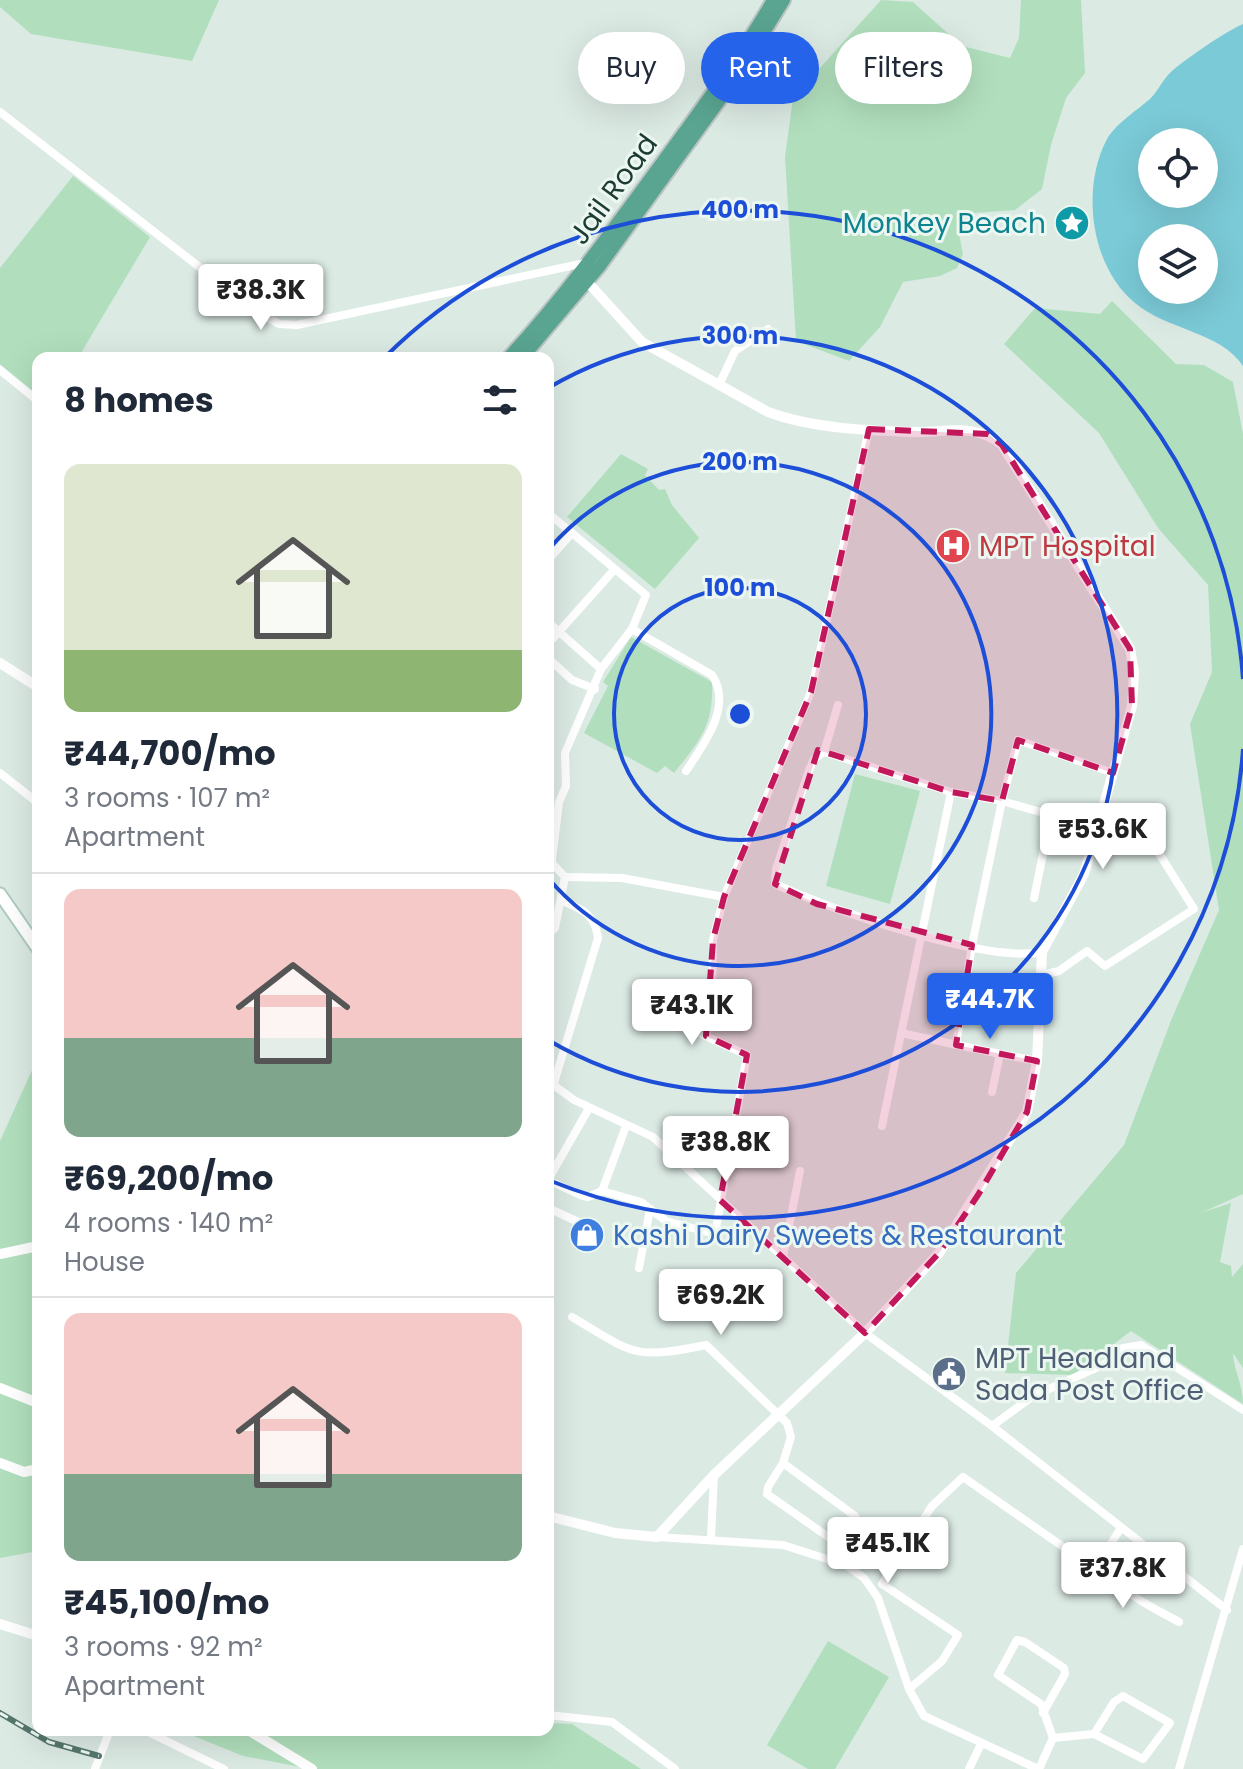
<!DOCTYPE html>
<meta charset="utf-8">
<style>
body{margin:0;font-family:Poppins,sans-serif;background:#f6f6f7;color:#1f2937;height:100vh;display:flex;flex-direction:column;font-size:30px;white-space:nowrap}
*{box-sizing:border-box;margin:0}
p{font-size:26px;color:#747a83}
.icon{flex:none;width:44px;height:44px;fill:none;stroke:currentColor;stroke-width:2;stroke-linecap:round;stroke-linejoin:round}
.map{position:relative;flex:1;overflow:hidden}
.drawer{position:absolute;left:32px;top:352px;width:522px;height:1384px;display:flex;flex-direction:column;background:#fff;border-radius:16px;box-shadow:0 8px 32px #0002}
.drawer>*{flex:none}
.top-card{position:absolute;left:578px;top:32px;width:544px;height:72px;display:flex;gap:16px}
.tools{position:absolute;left:1138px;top:128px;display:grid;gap:16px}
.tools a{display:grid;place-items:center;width:80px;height:80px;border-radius:50%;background:#fff;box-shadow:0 8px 32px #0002;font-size:40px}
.price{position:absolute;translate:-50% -68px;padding:0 18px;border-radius:8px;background:#fff;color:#222;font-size:26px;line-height:52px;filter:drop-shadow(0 2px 4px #0008)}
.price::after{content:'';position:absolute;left:50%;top:48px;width:24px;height:18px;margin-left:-12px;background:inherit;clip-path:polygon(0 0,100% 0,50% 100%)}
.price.on{background:#2563eb;color:#fff}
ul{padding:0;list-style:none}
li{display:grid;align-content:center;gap:16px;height:424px;padding:0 32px}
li+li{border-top:2px solid #e0e1e3}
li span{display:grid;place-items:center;height:248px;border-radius:16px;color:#555}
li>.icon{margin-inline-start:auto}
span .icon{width:144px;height:144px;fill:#fffc;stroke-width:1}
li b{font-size:34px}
h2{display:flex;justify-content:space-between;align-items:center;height:96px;padding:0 32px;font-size:34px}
.pill{padding:0 28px;border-radius:36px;background:#fff;box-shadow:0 8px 32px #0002;font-size:28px;line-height:72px}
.pill.on{background:#2563eb;color:#fff}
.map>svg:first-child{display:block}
.green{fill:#b1dfbd}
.water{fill:#7bcad7;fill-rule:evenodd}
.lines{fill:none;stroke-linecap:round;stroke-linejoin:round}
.secondary-casing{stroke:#aecbc0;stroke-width:15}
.primary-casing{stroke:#bbc4c2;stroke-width:16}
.minor{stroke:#fff;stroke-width:8}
.tertiary{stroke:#fff;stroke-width:10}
.secondary{stroke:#fff;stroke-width:11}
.primary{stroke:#5aa592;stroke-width:12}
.rail-casing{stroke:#56776e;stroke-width:6}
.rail{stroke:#ecf7f1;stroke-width:3;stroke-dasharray:9;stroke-linecap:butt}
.marked{fill:#c2185b;fill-opacity:0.2;stroke:#c2185b;stroke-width:6;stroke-dasharray:16 10;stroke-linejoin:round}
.ring{fill:none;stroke:#1d4ed8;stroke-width:4}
.labels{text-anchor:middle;stroke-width:6;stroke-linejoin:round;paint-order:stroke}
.street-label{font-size:28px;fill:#1c3b32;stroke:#ecf7f1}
.culture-label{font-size:28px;fill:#0d838f;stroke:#ecf7f1;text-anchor:end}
.health-label{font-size:28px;fill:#be3a42;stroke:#ecf7f1;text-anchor:start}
.shop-label{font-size:28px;fill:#366cbe;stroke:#ecf7f1;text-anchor:start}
.service-label{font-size:28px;fill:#4e5e75;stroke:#ecf7f1;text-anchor:start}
.centre{fill:#1d4ed8;stroke:#ecf7f1;stroke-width:4}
.ring-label{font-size:24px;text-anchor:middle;font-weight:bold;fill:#1d4ed8;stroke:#ecf7f1;stroke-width:6;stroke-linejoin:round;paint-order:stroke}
</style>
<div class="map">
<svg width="1243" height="1769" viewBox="0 0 1243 1769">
<rect width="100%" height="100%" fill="#dceae4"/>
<!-- green -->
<g class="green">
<path d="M 0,0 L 219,0 L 192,61 L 31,34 L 0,7 Z"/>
<path d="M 881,0 L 913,2 L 962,46 L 1010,58 L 1019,38 L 1021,0 L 1081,0 L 1085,73 L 1066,98 L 1051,145 L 1042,189 L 1015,210 L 974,213 L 959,234 L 963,254 L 957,268 L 940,276 L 903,282 L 880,327 L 849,361 L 796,341 L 785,157 L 793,98 Z"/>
<path d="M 73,176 L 150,237 L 78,358 L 38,358 L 38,395 L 0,364 L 0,268 Z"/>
<path d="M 1112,301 L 1176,364 L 1204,365 L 1233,382 L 1243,434 L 1243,1194 L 1203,1212 L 1231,1203 L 1220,1262 L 1231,1266 L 1232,1277 L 1243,1264 L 1243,1368 L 1233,1353 C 1234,1372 1243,1384 1243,1404 L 1131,1331 L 1073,1375 L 1005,1373 L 1016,1273 L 1124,1145 L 1172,1018 L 1219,910 L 1190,724 L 1212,672 L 1208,585 L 1158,528 L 1099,433 L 1004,344 L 1035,308 L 1100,314 Z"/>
<path d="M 621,454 L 648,469 L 645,475 L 659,490 L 665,489 L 672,505 L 699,538 L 655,589 L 567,517 Z"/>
<path d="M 631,637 L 712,682 C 714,725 700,741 674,773 L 665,766 L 657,773 L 584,733 L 608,686 L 603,682 Z"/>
<path d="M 855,774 L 920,791 L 890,904 L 826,886 Z"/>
<path d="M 38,1057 L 38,1551 L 0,1558 L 0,1141 Z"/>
<path d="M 828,1641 L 889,1677 L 835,1769 L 808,1769 L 767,1745 Z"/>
<path d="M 548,1723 L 572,1724 L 641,1769 L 311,1769 L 243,1756 L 179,1730 L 548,1730 Z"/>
</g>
<!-- water -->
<path class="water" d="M 1243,24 L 1243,366 C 1221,332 1167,330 1135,303 C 1091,267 1081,190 1106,141 C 1114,125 1136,111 1150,99 C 1157,92 1161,83 1168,75 C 1179,63 1228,30 1243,24 ZM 1152,142 L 1204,142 L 1204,194 L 1152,194 ZM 1152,238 L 1204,238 L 1204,290 L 1152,290 Z"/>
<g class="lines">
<!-- secondary casing -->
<g class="secondary-casing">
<path id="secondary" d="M 0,894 L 38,949"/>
</g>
<!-- primary casing -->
<g class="primary-casing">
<g id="primary">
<path d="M 508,358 C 565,296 613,229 663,161 C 701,109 740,57 773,0"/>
<path d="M 522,358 L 600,266 L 738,75 L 784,0"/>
</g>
</g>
<!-- minor -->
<g class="minor">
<path d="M 0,112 L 256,311 L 279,324 L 297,325 L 589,262"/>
<path d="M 0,370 L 38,401"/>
<path d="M 719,385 L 735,351 L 768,329"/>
<path d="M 548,513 L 646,595 L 632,629 L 712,675 C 733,706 704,744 686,771"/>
<path d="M 548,560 L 572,533"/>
<path d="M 548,622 L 601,669"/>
<path d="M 548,644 L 614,570"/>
<path d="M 548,658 L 572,680 L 595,689"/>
<path d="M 824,752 L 838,705"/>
<path d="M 0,773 L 38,803"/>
<path d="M 552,860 L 559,802 L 566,786 L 565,753 L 601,669 L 632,629"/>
<path d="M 565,877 L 622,878 L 724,897"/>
<path d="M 548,935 L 555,928 L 565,877 L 548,859"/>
<path d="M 1042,952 C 984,963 831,910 775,884 L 776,869 L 809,770 L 814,759 L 824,752 L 951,792 L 1002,801 L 1018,740 L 1113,773"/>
<path d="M 1041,975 L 1059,971 L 1087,951 L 1105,966 L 1194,909 L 1150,839"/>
<path d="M 901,1033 L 1000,1054"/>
<path d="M 706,1036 L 712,1014 L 713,940 L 724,897 L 811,692 L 869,429"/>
<path d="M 956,1045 L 972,945 L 1002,801 L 1051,815 L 1034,898"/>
<path d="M 548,1081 L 574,1100 L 653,1137 L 865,1333 L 992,1426 L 1227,1610"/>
<path d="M 553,1086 L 598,938 C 595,915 583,909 562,901"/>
<path d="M 992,1092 L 1000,1054 L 1037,1061"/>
<path d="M 882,1126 L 951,792"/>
<path d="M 548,1180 L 580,1195 L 588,1197 L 602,1191 L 641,1202 L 666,1221 L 715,1234 L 747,1055 L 651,1011"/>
<path d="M 548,1180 L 589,1108"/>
<path d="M 602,1191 L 626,1126"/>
<path d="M 548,1208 L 598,1231"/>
<path d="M 783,1257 L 800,1171"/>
<path d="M 639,1268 L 650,1209"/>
<path d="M 572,1317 C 634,1354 633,1360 706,1345 L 787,1423 L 791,1437 L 783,1463 L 855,1516 L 858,1523 L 845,1540 L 834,1541 L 767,1494 L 768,1487 L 783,1463"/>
<path d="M 992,1426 L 1033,1396 L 1105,1364 L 1123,1348 L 1141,1345 L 1243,1410"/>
<path d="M 657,1537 L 783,1545 L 846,1565 L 864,1578 L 878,1598 L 909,1689 L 924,1716 L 1038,1769"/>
<path d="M 711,1538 L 714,1475"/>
<path d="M 1101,1560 C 1122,1595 1145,1603 1179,1622"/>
<path d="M 1101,1560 L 1120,1529"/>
<path d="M 909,1689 L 942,1661 L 958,1635 L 882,1584 L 932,1506 L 963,1477 L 1072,1553 L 1101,1560"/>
<path d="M 548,1715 L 612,1722 L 675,1769"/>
<path d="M 144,1730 L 224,1769"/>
<path d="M 1053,1738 L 1094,1734 L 1143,1759 L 1170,1723 L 1123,1696 L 1114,1702 L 1094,1734"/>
<path d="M 95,1769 L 110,1730"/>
<path d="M 969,1769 L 981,1744"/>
<path d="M 1039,1769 L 1053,1738 L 1041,1704 L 998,1675 L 1017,1640 L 1025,1642 L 1064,1668 L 1065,1674 L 1043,1713"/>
<path d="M 1179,1769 L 1243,1549"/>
</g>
<!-- tertiary -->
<g class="tertiary">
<path d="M 0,663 L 38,687"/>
<path d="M 0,1254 L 38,1246"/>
<path d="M 0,1388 L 38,1403"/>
<path d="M 0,1463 L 24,1472 L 38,1469"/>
<path d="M 548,1516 L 615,1533 L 657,1537 L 714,1475 L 865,1333 L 939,1253 L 1027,1112 L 1037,1061 L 1042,952 L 1084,874 L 1132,706 L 1134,672 L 1130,649 L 1002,445 C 974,422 947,433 914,432 C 867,431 811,428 768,412 L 642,342 L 583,277"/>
<path d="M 0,1624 L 38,1636"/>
<path d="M 248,1730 L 312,1769"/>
</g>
<!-- secondary -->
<use href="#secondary" class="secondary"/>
<!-- primary -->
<use href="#primary" class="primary"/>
<!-- rail casing -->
<g class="rail-casing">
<path id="rail" d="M 0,1713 L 49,1742 L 99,1756"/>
</g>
<!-- rail -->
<use href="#rail" class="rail"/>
</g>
<!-- marked area -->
<path class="marked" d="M 869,429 L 988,434 L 1002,445 L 1130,649 L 1132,706 L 1113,773 L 1018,740 L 1002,801 L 951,792 L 818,750 L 775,884 L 817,904 L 972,945 L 956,1045 L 1037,1061 L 1027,1112 L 978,1195 L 939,1253 L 865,1333 L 720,1200 L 747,1055 L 706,1036 L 713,940 L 724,897 L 811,692 Z"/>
<!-- distance rings -->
<g class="ring">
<circle cx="740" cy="714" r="126"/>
<path d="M548 550A252 252 0 1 1 548 878"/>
<path d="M548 388A378 378 0 1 1 548 1040"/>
<path d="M1243 749A504 504 0 0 1 551 1181M384 358A504 504 0 0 1 1243 679"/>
</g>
<!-- icons -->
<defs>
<g id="sight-disc" transform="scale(1.8)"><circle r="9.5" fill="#0f9aa8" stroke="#ecf7f1"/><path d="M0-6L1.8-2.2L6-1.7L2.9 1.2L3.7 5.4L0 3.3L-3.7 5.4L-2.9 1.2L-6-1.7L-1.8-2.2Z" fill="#fff"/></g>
<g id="hospital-disc" transform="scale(1.8)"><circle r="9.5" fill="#e0444e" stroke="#ecf7f1"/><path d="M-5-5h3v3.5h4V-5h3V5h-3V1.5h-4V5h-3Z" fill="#fff"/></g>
<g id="shop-disc" transform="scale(1.8)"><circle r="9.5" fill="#3f7fe0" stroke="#ecf7f1"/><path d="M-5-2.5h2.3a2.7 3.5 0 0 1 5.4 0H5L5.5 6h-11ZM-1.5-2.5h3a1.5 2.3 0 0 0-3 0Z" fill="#fff"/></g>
<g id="civic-disc" transform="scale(1.8)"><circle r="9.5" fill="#5c6f8a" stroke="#ecf7f1"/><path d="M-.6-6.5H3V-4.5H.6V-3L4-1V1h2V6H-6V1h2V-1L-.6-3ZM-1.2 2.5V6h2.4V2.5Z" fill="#fff"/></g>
</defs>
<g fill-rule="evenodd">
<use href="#sight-disc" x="1072" y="223"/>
<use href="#hospital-disc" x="953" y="546"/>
<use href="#shop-disc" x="587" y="1235"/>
<use href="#civic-disc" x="949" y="1374"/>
</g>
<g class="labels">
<!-- street labels -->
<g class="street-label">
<text transform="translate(613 189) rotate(-54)" y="10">Jail Road</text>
</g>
<!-- culture labels -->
<g class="culture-label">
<text x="1046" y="233">Monkey Beach</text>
</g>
<!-- health labels -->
<g class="health-label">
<text x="979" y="556">MPT Hospital</text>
</g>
<!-- shop labels -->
<g class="shop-label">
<text x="613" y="1245">Kashi Dairy Sweets &amp; Restaurant</text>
</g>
<!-- service labels -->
<g class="service-label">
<text x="975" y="1368">MPT Headland<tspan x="975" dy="32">Sada Post Office</tspan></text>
</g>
</g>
<circle cx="740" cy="714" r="12" class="centre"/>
<g class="ring-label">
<text x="740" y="218">400 m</text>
<text x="740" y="344">300 m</text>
<text x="740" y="470">200 m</text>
<text x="740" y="596">100 m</text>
</g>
</svg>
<div class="tools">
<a><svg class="icon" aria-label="locate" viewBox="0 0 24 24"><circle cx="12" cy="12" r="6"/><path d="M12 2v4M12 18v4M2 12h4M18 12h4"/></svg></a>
<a><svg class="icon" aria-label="layers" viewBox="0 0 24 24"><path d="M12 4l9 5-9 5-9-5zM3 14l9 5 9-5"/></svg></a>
</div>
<b class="price" style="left:261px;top:332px">₹38.3K</b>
<b class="price" style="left:1103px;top:871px">₹53.6K</b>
<b class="price on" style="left:990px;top:1041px">₹44.7K</b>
<b class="price" style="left:692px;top:1047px">₹43.1K</b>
<b class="price" style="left:726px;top:1184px">₹38.8K</b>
<b class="price" style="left:721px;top:1337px">₹69.2K</b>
<b class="price" style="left:888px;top:1585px">₹45.1K</b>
<b class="price" style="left:1123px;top:1610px">₹37.8K</b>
<div class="top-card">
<a class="pill">Buy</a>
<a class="pill on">Rent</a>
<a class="pill">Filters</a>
</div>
<section class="drawer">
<h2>8 homes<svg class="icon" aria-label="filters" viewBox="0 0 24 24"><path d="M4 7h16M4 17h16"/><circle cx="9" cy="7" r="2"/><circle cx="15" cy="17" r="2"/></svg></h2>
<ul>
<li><span style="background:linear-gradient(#dfe7d0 75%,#8fb573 0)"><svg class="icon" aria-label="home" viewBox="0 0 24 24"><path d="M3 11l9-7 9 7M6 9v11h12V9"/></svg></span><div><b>₹44,700/mo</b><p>3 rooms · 107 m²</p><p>Apartment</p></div></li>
<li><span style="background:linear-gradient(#f6c9c9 60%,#7fa58c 0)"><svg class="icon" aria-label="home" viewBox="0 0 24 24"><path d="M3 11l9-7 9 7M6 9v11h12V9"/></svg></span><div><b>₹69,200/mo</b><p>4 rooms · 140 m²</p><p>House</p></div></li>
<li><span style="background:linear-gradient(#f6c9c9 65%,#7fa58c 0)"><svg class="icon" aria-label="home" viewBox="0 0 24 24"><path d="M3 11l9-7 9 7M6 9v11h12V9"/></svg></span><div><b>₹45,100/mo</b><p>3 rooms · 92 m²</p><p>Apartment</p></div></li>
</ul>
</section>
</div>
